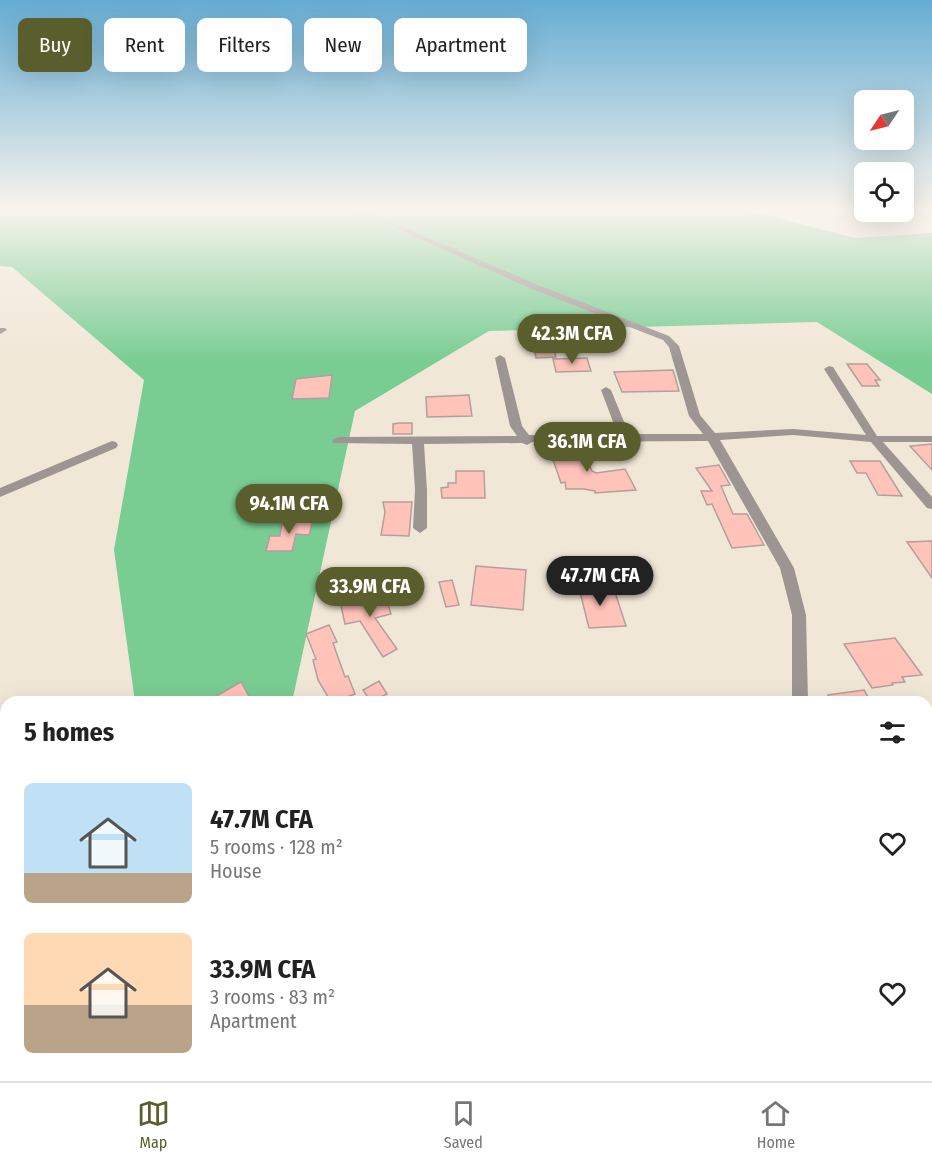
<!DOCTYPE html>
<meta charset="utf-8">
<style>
body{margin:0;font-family:"Fira Sans Condensed",sans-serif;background:#f6f6f6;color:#222;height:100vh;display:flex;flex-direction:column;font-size:22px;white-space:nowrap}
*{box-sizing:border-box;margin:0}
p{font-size:20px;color:#767676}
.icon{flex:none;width:33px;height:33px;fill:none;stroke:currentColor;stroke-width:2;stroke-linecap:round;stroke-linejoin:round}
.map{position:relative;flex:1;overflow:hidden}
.drawer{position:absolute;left:0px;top:696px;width:933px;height:386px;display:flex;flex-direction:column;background:#fff;border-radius:18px 18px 0 0;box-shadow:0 6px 24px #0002}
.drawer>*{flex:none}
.guide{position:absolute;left:18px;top:18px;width:600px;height:54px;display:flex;gap:12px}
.needle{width:39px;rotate:235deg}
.controls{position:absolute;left:854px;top:90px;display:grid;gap:12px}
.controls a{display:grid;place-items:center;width:60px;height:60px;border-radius:9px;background:#fff;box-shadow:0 6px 24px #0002;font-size:30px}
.price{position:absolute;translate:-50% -51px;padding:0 14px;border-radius:21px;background:#595e2c;color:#fff;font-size:20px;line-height:39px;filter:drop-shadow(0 2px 3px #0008)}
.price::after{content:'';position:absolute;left:50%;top:36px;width:18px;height:14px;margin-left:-9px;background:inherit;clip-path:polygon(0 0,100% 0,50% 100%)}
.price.current{background:#222;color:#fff}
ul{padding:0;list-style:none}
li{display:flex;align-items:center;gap:18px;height:150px;padding:0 24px}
li span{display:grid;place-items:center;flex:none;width:168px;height:120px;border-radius:9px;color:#555}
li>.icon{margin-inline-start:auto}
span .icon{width:72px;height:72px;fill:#fffc;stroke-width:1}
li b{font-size:26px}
h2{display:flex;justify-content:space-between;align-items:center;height:72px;padding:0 24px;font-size:26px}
.pill{padding:0 21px;border-radius:9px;background:#fff;box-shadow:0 6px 24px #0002;font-size:21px;line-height:54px}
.pill.current{background:#595e2c;color:#fff}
.dock{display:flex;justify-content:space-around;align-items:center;height:84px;border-top:2px solid #e0e0e0;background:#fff;font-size:16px;color:#767676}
.dock a{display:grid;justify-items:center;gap:3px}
.dock .current{color:#595e2c}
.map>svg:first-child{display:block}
.forest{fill:#79cd93}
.building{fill:#ffc3ba;stroke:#b39f9c;stroke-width:1.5}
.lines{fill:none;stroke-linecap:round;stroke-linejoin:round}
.minor{fill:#9d9592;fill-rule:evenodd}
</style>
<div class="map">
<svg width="932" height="1081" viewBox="0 0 932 1081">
<rect width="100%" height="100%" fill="#f1e7d7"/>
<!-- forest -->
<path class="forest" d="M 0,210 L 746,210 L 855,238 L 932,233 L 932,394 L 817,322 L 489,331 L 355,411 L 292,702 L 135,702 L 114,550 L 144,380 L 12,267 L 0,266 Z"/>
<!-- building -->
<g class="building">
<path d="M 533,342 L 552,342 L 556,357 L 536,358 Z"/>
<path d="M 587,358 L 591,371 L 556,372 L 553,359 Z"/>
<path d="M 847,364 L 867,364 L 880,380 L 875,380 L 879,386 L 862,386 Z"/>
<path d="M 673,370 L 679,391 L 622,392 L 614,372 Z"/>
<path d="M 332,375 L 329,398 L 292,399 L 296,379 Z"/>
<path d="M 469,395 L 472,416 L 427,417 L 426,397 Z"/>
<path d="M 400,423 L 412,423 L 412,434 L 393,434 L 393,424 Z"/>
<path d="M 932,444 L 932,470 L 910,446 Z"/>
<path d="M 580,445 L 592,471 L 596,473 L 625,469 L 636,490 L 595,493 L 595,491 L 584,489 L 566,489 L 565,482 L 561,483 L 549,448 Z"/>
<path d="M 850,461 L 880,461 L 902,496 L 878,495 L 866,473 L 857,473 Z"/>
<path d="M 719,465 L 730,485 L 721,486 L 733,514 L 747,514 L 764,545 L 732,548 L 712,504 L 707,505 L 701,491 L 712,491 L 696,468 Z"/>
<path d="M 456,471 L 484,471 L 485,498 L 442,498 L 441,488 L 448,487 L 448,483 L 456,483 Z"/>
<path d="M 383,502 L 412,502 L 409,536 L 381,535 L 385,512 Z"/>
<path d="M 297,520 L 313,520 L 309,535 L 296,534 L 292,551 L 266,551 L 270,536 L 280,536 L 282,522 Z"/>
<path d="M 932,541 L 932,578 L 907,542 Z"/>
<path d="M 476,566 L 526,570 L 523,610 L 471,605 Z"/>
<path d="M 452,580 L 459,605 L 446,607 L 439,582 Z"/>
<path d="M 577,580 L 591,580 L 596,594 L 615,592 L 626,626 L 589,628 Z"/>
<path d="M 384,591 L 391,614 L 375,618 L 397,649 L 383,657 L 360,621 L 345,624 L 340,601 Z"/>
<path d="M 329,625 L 337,642 L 333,643 L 345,677 L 348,676 L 355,694 L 334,702 L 331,702 L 318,680 L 313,660 L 316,659 L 306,634 Z"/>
<path d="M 895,638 L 922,675 L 902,677 L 905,682 L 892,683 L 893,685 L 872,688 L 844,644 Z"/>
<path d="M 379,681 L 387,694 L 371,702 L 363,690 Z"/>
<path d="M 241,682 L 252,702 L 206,702 Z"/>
<path d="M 864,690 L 871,702 L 828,702 L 828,695 Z"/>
</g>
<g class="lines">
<!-- minor -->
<g class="minor">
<path d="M 355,210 L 363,210 L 538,285 L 669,336 L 679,346 L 700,415 L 715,433 L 793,429 L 866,435 L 824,369 L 829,366 L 833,367 L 877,436 L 932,436 L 932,442 L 883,442 L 932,497 L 932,509 L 927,508 L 871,442 L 793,435 L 720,440 L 794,568 L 806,615 L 808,702 L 792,702 L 792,615 L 780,568 L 708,441 L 532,442 L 527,445 L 522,443 L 424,444 L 427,490 L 427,528 L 420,533 L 413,528 L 415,490 L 412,444 L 334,443 L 332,441 L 334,439 L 338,437 L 517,436 L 510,426 L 495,358 L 500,355 L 505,358 L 522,426 L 529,435 L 618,435 L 601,390 L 606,387 L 611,390 L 629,434 L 703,434 L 689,416 L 669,347 L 663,340 L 532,289 Z"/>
<path d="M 0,328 L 5,328 L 7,330 L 0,334 Z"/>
<path d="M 112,441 L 116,442 L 118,445 L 116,448 L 0,497 L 0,488 Z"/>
<path d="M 932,1008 L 932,1030 L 927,1031 L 927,1009 Z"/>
<path d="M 62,1076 L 87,1076 L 85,1081 L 60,1081 Z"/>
<path d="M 847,1076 L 871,1076 L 873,1081 L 849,1081 Z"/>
</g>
</g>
<!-- sky -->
<linearGradient id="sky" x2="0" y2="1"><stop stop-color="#65acd3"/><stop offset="0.58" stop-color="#f9f4ed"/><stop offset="1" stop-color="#f9f4ed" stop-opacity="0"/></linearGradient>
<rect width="932" height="361" fill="url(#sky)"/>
</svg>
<div class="controls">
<a><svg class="needle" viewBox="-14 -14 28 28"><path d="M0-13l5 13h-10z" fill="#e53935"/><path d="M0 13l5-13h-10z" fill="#767676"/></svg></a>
<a><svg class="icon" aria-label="locate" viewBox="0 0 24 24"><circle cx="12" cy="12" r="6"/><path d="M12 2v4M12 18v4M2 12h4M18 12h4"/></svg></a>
</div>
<b class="price" style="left:572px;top:365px">42.3M CFA</b>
<b class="price" style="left:587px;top:473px">36.1M CFA</b>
<b class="price" style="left:289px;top:535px">94.1M CFA</b>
<b class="price current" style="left:600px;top:607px">47.7M CFA</b>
<b class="price" style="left:370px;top:618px">33.9M CFA</b>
<div class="guide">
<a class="pill current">Buy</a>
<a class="pill">Rent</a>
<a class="pill">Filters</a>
<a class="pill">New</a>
<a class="pill">Apartment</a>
</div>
<section class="drawer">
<h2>5 homes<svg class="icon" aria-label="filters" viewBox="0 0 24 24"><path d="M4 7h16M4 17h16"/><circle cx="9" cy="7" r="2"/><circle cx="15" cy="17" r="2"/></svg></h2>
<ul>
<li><span style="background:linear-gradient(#bfe0f5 75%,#b9a48a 0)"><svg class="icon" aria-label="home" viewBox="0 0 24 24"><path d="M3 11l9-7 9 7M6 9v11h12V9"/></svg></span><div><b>47.7M CFA</b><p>5 rooms · 128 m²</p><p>House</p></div><svg class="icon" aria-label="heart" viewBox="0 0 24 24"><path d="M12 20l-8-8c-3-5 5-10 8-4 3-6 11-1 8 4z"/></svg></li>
<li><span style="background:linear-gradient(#ffd9b3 60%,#b9a48a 0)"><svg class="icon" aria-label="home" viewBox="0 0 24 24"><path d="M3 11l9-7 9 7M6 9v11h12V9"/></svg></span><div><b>33.9M CFA</b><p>3 rooms · 83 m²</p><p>Apartment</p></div><svg class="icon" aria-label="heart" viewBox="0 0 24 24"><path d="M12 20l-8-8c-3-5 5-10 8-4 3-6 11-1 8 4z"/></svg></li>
</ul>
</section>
</div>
<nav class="dock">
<a class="current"><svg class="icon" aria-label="map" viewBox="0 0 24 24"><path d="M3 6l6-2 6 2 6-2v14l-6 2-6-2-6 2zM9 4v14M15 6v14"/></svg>Map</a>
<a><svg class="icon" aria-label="saved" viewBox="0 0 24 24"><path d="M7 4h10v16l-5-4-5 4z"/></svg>Saved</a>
<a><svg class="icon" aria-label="home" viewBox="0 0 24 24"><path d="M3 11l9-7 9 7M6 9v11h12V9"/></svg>Home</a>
</nav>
